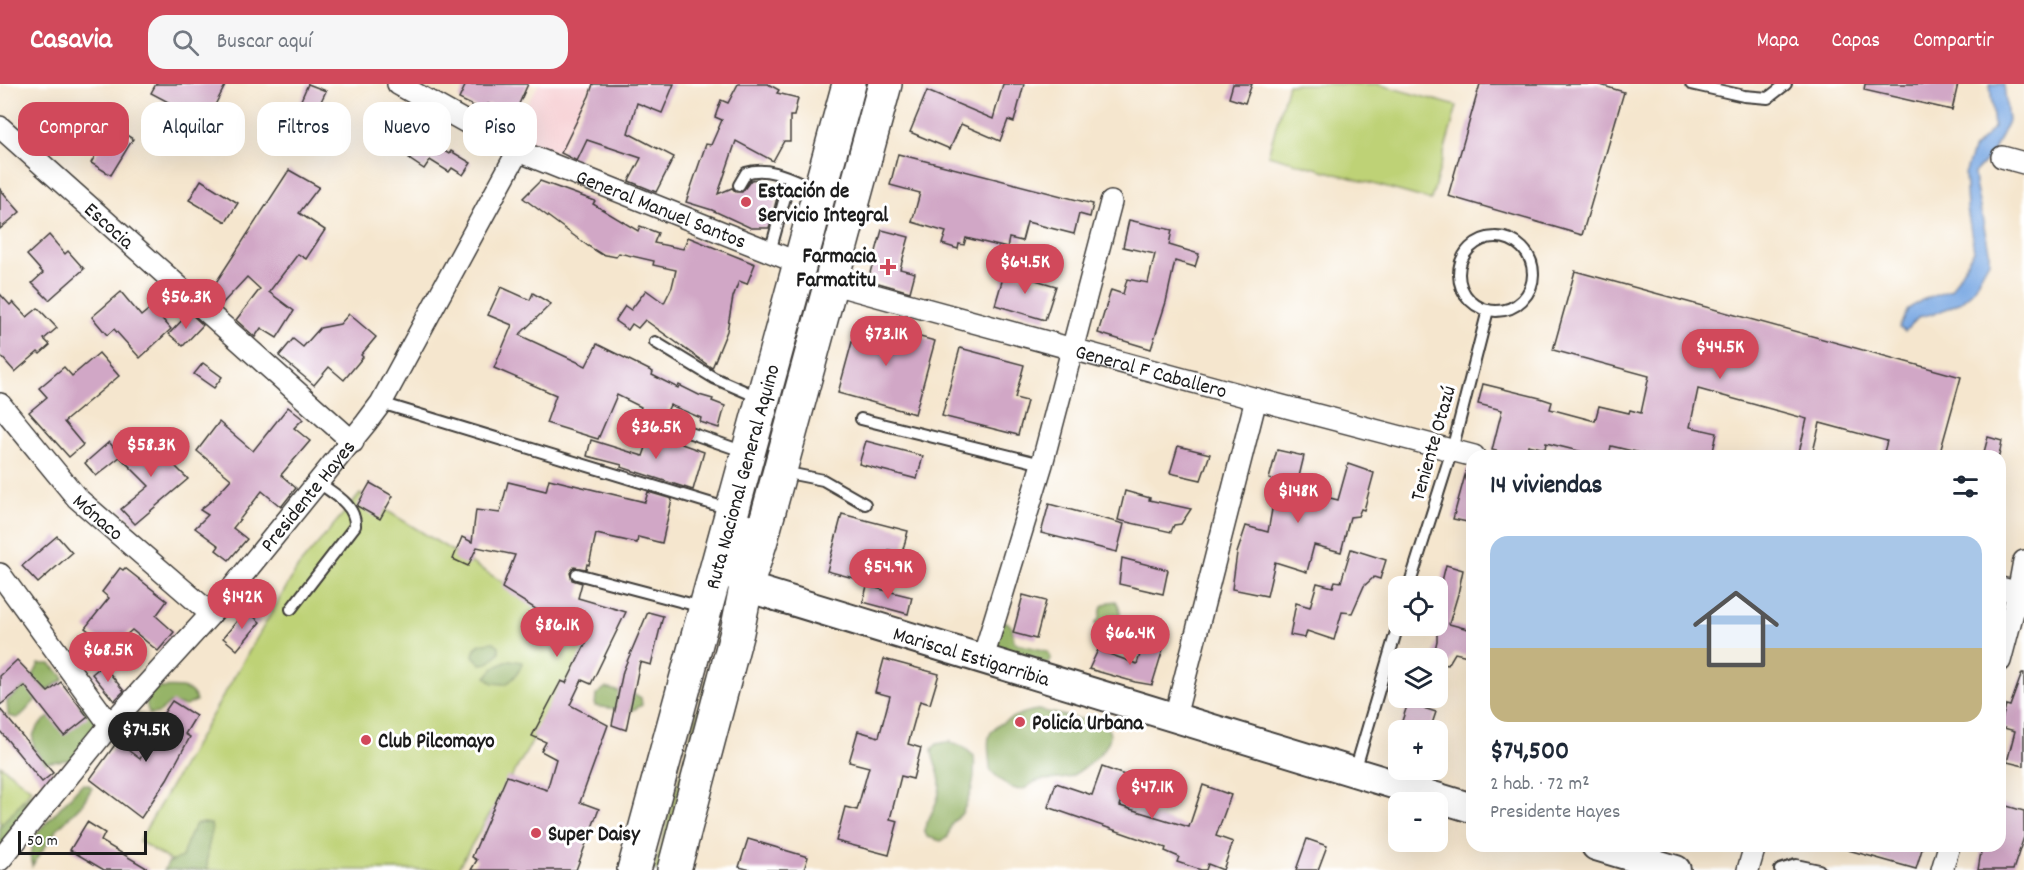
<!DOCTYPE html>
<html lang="es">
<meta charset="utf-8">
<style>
body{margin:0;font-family:Dekko,sans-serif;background:#f6f6f7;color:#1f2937;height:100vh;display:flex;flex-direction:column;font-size:22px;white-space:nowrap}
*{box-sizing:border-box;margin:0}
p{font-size:20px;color:#747a83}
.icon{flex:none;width:33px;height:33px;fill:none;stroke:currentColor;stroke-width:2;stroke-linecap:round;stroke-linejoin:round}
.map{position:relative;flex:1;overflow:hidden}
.details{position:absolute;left:1466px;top:366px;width:540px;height:402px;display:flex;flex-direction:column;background:#fff;border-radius:18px;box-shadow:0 6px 24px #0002}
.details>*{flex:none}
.guide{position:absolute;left:18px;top:18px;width:570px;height:54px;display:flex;gap:12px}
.fabs{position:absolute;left:1388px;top:492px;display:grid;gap:12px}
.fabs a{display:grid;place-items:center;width:60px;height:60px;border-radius:12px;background:#fff;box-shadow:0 6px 24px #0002;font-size:30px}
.scale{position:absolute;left:18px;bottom:15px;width:129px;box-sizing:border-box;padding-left:6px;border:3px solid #1c1c1c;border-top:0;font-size:16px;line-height:21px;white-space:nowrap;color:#1c1c1c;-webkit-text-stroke:4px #fff;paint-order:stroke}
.price{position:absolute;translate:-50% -51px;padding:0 14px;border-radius:21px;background:#d1495b;color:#fff;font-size:20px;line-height:39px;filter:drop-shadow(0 2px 3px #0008)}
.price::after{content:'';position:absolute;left:50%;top:36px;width:18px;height:14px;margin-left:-9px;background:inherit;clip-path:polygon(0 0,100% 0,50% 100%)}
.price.current{background:#222;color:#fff}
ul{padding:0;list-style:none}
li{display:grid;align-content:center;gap:12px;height:318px;padding:0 24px}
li+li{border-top:2px solid #e0e1e3}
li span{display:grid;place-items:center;height:186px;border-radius:18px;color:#555}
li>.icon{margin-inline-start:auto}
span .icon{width:108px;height:108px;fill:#fffc;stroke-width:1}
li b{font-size:26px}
h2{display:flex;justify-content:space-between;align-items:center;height:72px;padding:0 24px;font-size:26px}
.tag{padding:0 21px;border-radius:18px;background:#fff;box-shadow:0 6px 24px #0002;font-size:21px;line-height:54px}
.tag.current{background:#d1495b;color:#fff}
header{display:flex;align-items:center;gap:36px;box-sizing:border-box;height:84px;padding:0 30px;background:#d1495b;color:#fff}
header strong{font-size:28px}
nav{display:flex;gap:33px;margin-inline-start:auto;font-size:21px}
.search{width:420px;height:54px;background:#f6f6f7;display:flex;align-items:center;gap:15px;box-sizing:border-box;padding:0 21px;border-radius:18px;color:#747a83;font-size:22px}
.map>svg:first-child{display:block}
.built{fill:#f7cfd3}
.green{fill:#bed276;stroke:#6d7749;stroke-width:1.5}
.forest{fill:#96b467;stroke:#596842;stroke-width:1.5}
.water{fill:#79a8e3;stroke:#4a6280;stroke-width:1.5}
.building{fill:#d1a7c6}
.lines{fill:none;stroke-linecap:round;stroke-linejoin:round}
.lane-casing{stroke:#3d3a37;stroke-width:14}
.street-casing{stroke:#3d3a37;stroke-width:24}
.secondary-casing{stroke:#3d3a37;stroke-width:32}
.highway-casing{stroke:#3d3a37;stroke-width:36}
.lane{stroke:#fff;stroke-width:10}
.street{stroke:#fff;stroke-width:21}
.secondary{stroke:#fff;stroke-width:28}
.highway{stroke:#fff;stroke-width:33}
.poi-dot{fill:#d1495b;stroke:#fff;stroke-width:2}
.labels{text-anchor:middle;stroke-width:6;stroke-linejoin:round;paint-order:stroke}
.poi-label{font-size:21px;font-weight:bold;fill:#1c1c1c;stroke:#fff;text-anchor:start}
.street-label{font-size:21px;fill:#1c1c1c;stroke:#fff}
</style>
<header>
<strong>Casavia</strong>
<div class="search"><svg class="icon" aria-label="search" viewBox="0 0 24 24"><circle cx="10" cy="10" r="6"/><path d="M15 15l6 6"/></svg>Buscar aquí</div>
<nav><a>Mapa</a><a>Capas</a><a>Compartir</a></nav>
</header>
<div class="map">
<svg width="2024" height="786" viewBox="0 0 2024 786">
<rect width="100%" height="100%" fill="#fff"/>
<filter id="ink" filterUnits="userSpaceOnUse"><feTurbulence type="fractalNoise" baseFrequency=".0167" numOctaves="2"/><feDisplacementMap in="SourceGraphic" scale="12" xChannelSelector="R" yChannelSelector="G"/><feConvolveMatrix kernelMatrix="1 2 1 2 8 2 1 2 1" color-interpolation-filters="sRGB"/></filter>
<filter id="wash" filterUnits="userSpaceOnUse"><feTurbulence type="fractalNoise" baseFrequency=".008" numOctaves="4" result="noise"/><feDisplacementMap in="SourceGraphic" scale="24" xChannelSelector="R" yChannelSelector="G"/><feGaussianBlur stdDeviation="1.35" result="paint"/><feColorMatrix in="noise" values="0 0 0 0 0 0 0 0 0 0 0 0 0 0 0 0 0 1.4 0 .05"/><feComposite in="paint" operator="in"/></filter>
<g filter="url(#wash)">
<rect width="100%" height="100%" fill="#f5e6ce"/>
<!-- built -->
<path class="built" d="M 539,0 L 591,0 L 559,68 L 529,60 L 510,48 Z"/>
<!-- green -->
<g class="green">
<path d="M 1288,0 L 1377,0 L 1457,22 L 1431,116 L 1268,71 Z"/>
<path d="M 360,410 L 593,554 L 457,786 L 185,786 L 139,757 L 298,483 Z"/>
<path d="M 722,541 L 659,786 L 654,786 L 721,542 Z"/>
<path d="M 0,681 L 31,705 L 0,745 Z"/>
</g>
<!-- forest -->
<g class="forest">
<path d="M 1116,517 C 1125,529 1119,550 1103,549 L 1095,540 L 1099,535 L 1102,522 L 1109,518 Z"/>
<path d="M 999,538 L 1007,538 L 1012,543 L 1014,557 C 1024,564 1037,563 1048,568 L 1051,574 L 1047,580 L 999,569 L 997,563 Z"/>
<path d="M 494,558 L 499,562 L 499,569 L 488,579 L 481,580 L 473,572 C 475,559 482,559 494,558 Z"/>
<path d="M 510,576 L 522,578 C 521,586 513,597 505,600 L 493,599 L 486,593 L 495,583 Z"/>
<path d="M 39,580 L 50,580 L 63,592 L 63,596 L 42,609 L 21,632 L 17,634 L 8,632 L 7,617 L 30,598 Z"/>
<path d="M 154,604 C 168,604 194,599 196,617 L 186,622 L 170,619 L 159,629 L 150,630 C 143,619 147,614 154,604 Z"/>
<path d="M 605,604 L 638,612 L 641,614 L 642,621 L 631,627 L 595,622 L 596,611 Z"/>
<path d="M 81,620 L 88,621 L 94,626 L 96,641 L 93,656 L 73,675 L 44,679 C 39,672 32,663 33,654 C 35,635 66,624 81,620 Z"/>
<path d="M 1038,626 L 1099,639 C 1131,651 1084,686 1069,693 C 1059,697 1047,694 1037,697 C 1029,700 1025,708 1016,705 C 1006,703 998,693 990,686 C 990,676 987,663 989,653 C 992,639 1026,627 1038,626 Z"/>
<path d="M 133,629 L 149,633 L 154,638 L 155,653 L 139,677 C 133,661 128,665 120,654 L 127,633 Z"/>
<path d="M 952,657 L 949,659 L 962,662 L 974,672 C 976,692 972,711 962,729 C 959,734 955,735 952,739 C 950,743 949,749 948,753 L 941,757 L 927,753 L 924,746 C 930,730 944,711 939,692 C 937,682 932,675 932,665 L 937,660 Z"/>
<path d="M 82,700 L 89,701 L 92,704 L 82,720 L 57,745 L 32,782 L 30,771 L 37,749 Z"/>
<path d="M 41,708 L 47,711 L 0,765 L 0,743 L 3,738 L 32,709 Z"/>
<path d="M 203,739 L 211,740 L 212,747 L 208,764 L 207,786 L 164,786 L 168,779 L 182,773 L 189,752 L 196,740 Z"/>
</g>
<!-- water -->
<path class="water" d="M 1990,0 L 2004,0 L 2008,37 L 1992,70 L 1974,89 L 1975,100 L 1989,166 L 1989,177 L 1971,209 L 1959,219 L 1939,228 L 1919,233 L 1905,247 L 1899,244 L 1908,225 L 1922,216 L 1951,206 L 1974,166 L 1967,124 L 1965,90 L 1973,66 L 1994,43 Z"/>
<g id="blocks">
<!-- building -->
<g class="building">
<path d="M 156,0 L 226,0 L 206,38 L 151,9 Z"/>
<path d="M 308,0 L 326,7 L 306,49 L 302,47 L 296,60 L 284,55 Z"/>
<path d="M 466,0 L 528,0 L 514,31 L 488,20 L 484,27 L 459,15 Z"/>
<path d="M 593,0 L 674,0 L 662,29 L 637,19 L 628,49 L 674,73 L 656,108 L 629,97 L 641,74 L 587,56 L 577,77 L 561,69 L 589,12 Z"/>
<path d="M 738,0 L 768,0 L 779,6 L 777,9 L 798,14 L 794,32 L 790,32 L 790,57 L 784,57 L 773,77 L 736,57 L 718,110 L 732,104 L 736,108 L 742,108 L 751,96 L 758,95 L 778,110 L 769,144 L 751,144 L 712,126 L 686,118 L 706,60 L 711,61 L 722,36 L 715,33 L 721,16 L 728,19 Z"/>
<path d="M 1003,0 L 1024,0 L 1014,38 L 1008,36 L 1000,57 L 961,40 L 950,65 L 910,48 L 927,7 L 993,35 Z"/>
<path d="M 1233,0 L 1252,0 L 1245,19 L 1229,14 Z"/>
<path d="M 1480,0 L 1597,0 L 1624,8 L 1582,151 L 1448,112 Z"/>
<path d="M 1865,0 L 1958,0 L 1952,26 L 1864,6 Z"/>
<path d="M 80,20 L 106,32 L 104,37 L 133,55 L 111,91 L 91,79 L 100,63 L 67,47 Z"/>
<path d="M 423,54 L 449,70 L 451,67 L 471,79 L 463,91 L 452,84 L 449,88 L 430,76 L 424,85 L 409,75 Z"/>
<path d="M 898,70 L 1093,120 L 1090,133 L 1079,130 L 1074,150 L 1027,138 L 1022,157 L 1009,154 L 1007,164 L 966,154 L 964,161 L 959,160 L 958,165 L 942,160 L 946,148 L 912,138 L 920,109 L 890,101 Z"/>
<path d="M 289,86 L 319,103 L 299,129 L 325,146 L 306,175 L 298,170 L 269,208 L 294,227 L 277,254 L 261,244 L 255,253 L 236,236 L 260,205 L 247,193 L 220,222 L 206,209 L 213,199 L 215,200 Z"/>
<path d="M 201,96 L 238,119 L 226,138 L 189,116 Z"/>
<path d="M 540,97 L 595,117 L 593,120 L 638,147 L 640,142 L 658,149 L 654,159 L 683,165 L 688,153 L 755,180 L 747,200 L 739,197 L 733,213 L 727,247 L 712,284 L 645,236 L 638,244 L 632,240 L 628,246 L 615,237 L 625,222 L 631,226 L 646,206 L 664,219 L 672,203 L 676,186 L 653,181 L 654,177 L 619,169 L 616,173 L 601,170 L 588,162 L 523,114 Z"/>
<path d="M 0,105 L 20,128 L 0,145 Z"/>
<path d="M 1129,136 L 1172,146 L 1169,161 L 1199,170 L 1195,183 L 1175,177 L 1166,218 L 1151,265 L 1098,249 L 1111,206 L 1123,210 L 1127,195 L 1148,199 L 1155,170 L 1123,163 Z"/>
<path d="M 882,146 L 909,153 L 900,185 L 915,189 L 910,208 L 868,196 Z"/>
<path d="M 49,151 L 65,170 L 68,167 L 84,185 L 49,216 L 32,199 L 43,189 L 27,171 Z"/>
<path d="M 1005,187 L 1056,202 L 1045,236 L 995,221 Z"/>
<path d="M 1575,187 L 1961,293 L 1939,372 L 1883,372 L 1887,357 L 1820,339 L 1812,372 L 1798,372 L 1807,335 L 1698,305 L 1690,343 L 1717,349 L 1712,372 L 1653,372 L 1611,362 L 1609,372 L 1599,372 L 1546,359 L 1545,365 L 1528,361 L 1525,372 L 1515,372 L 1492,366 L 1502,326 L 1478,320 L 1483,300 L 1540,314 L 1552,318 L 1550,325 L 1595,337 L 1599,322 L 1629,329 L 1630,326 L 1641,329 L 1649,292 L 1553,266 Z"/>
<path d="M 501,203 L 530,216 L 533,209 L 551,220 L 519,251 L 586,282 L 597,260 L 653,288 L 652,291 L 678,304 L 679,301 L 699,311 L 713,315 L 712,317 L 725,322 L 719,344 L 700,338 L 701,334 L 670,321 L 665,332 L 655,329 L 649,330 L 640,326 L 641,323 L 617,311 L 598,355 L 546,339 L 556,311 L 494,284 L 512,241 L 488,231 Z"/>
<path d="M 121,208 L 141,232 L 152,223 L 171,245 L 140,274 L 114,245 L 107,251 L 92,233 Z"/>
<path d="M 0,210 L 10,221 L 13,218 L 27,233 L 38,224 L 57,244 L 44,255 L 50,261 L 40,270 L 38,268 L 15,288 L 0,271 Z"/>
<path d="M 191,230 L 203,241 L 183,262 L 169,250 L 187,231 L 189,233 Z"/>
<path d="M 349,230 L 376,253 L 361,271 L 363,273 L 344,296 L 329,283 L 314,301 L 279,272 L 293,255 L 303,263 L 320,244 L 340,240 Z"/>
<path d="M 858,236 L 935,257 L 915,330 L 838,309 Z"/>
<path d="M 960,264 L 1024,281 L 1015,314 L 1027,317 L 1018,351 L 942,332 Z"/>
<path d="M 99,269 L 119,292 L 64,338 L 83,361 L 69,373 L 29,328 L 47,313 L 39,304 L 64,283 L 72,292 Z"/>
<path d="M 203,279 L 222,293 L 214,304 L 194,290 Z"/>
<path d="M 288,323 L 303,335 L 294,344 L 310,357 L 281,391 L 296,404 L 281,423 L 262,407 L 233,444 L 247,455 L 229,476 L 216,466 L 219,462 L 195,444 L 208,431 L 200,426 L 212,416 L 231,395 L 197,367 L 219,338 L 253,367 Z"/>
<path d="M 651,349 L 704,368 L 693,406 L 621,383 L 622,381 L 587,372 L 591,356 L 643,372 Z"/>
<path d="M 144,351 L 188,395 L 135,440 L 121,425 L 149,402 L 121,374 Z"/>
<path d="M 1988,353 L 2002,357 L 1999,372 L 1983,372 Z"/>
<path d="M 866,357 L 923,372 L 917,395 L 859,380 Z"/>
<path d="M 109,358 L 121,372 L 96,392 L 85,379 Z"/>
<path d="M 1178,362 L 1210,370 L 1201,396 L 1170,389 Z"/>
<path d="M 1277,366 L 1304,372 L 1296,405 L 1338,416 L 1348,380 L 1374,389 L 1364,426 L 1361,425 L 1358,432 L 1350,433 L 1341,468 L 1314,461 L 1307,488 L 1275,478 L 1267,512 L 1232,505 L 1237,469 L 1246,442 L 1268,448 L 1277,397 L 1269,395 Z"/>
<path d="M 1467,384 L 1472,384 L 1472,439 L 1453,435 Z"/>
<path d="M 549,395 L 645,418 L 648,408 L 672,415 L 662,459 L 638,453 L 637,459 L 596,450 L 589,481 L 587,480 L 586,485 L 574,483 L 570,489 L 572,496 L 582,499 L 578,514 L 626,528 L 591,600 L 582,596 L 570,621 L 608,641 L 580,718 L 599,725 L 576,786 L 471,786 L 477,776 L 472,773 L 507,692 L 547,706 L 556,675 L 541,667 L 546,658 L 532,652 L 561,597 L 566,599 L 587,557 L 502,504 L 515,471 L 477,463 L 468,482 L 453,475 L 462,453 L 472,458 L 476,426 L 500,429 L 508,398 L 546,407 Z"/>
<path d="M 370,399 L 393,412 L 380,435 L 357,422 Z"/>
<path d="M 1125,407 L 1150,414 L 1149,416 L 1191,425 L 1181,440 L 1174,441 L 1171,448 L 1118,436 Z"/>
<path d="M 1049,420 L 1124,440 L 1117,468 L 1041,449 Z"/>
<path d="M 842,430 L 908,447 L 902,469 L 889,466 L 880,501 L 827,487 Z"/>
<path d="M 57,452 L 72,469 L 38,499 L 22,482 Z"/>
<path d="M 1351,465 L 1386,476 L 1380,495 L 1374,493 L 1364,502 L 1352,529 L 1342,528 L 1334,556 L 1307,547 L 1305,554 L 1290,551 L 1296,519 L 1310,523 L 1317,499 L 1333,503 L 1335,497 L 1341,498 Z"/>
<path d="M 1122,474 L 1168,486 L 1163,510 L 1119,500 Z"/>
<path d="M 1446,481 L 1463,486 L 1458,510 L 1449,540 L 1472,546 L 1472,573 L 1455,569 L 1448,581 L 1437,579 L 1437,574 L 1433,574 L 1437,557 L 1437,504 L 1440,505 Z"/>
<path d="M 120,484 L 123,486 L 125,484 L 167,517 L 156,532 L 174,548 L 158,567 L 132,546 L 111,564 L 85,544 L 109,514 L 102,508 Z"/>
<path d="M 867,502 L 912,513 L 908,530 L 863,518 Z"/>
<path d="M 1023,511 L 1046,517 L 1036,555 L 1013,549 Z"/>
<path d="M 246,526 L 260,538 L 237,566 L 223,554 Z"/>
<path d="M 648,528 L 663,532 L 651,581 L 640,578 L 626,646 L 612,641 L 623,587 Z"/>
<path d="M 1143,561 L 1163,565 L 1152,601 L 1135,598 L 1089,585 L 1098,566 L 1137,580 Z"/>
<path d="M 884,575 L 939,590 L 930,620 L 920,617 L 908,660 L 921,664 L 913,695 L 901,692 L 890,735 L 898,737 L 889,771 L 836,757 L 845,723 L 857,726 L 869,683 L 849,678 L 858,647 L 879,653 L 890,612 L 875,608 Z"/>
<path d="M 17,576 L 48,608 L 61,598 L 88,633 L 64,652 L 25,602 L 0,621 L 0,592 Z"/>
<path d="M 103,581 L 124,607 L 114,617 L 92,590 Z"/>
<path d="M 2022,589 L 2024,589 L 2024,682 L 2007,678 L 2015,647 L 2000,643 L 2006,621 L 2010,622 Z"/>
<path d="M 172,617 L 196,632 L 185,650 L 190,653 L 167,695 L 141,734 L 90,695 L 117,658 L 140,675 L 164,635 L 161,633 Z"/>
<path d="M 1408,619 L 1436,628 L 1430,646 L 1399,646 Z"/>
<path d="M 0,625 L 53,689 L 42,698 L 0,647 Z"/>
<path d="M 1102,683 L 1130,693 L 1120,722 L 1189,743 L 1203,701 L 1231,711 L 1216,752 L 1233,758 L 1223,786 L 1208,780 L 1206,786 L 1201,786 L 1177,778 L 1179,773 L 1165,767 L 1166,764 L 1048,723 L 1056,699 L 1092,711 Z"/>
<path d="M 2000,720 L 2024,727 L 2024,753 L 2013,786 L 1978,786 L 1982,762 L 2000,762 Z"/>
<path d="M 87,738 L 105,749 L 101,757 L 150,786 L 104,786 L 70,766 Z"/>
<path d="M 748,755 L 808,773 L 804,786 L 751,786 L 739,783 Z"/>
<path d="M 1307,755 L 1327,762 L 1318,786 L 1296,786 Z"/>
<path d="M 1849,762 L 1923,762 L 1916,785 L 1848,766 Z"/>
</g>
</g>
</g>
<g filter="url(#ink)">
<use href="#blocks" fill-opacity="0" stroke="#3d3a37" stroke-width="1.5"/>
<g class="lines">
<!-- lane casing -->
<g class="lane-casing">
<g id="lane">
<path d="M 1691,0 L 1744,12 L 1768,14 L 1786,0"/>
<path d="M 739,101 L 746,89 C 770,81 795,97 818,106"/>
<circle cx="1496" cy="190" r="37"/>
<path d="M 770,168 L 790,95"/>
<path d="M 655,258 L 714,294 L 760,314"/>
<path d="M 381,319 L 729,425"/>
<path d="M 861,335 L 1042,380"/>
<path d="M 653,336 L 745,368"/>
<path d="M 783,388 L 823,396 L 865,420"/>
<path d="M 577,490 L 702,523"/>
<path d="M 1409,502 L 1452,366 L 1488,226"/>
<path d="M 291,525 L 355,442 C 356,421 334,410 319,399"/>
<path d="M 1355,687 L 1398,541"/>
<path d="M 1780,786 L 1796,781 L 1819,786"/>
</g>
</g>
<!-- street casing -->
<g class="street-casing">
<g id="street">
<path id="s1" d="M 398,0 L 518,67 L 801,180"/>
<path id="s2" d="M 0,43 L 353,358"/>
<path d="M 2002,73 L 2024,79"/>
<path id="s3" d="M 830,199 L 1256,315 L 1474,372"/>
<path id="s4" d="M 0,320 L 77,414 L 211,530"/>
<path d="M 0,490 L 110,641"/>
<path d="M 2000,504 L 2024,510"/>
<path d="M 983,574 L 1042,380 L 1111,118"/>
<path d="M 2000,577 L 2018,509 L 2024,477"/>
<path d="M 1175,633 L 1256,315"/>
<path id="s5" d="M 0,776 L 110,641 L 211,530 L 366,339 L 381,319 L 518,67"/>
<path d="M 1748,786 L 1755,762"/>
<path d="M 1942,786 L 1949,762"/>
</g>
</g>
<!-- secondary casing -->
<g class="secondary-casing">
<g id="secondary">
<path id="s6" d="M 744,444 L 734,482 L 737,493 L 746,503 L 1472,724"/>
<path d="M 1596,762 L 1676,786"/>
</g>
</g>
<!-- highway casing -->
<g class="highway-casing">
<g id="highway">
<path id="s7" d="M 634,786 L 849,0"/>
<path d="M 674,786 L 737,548 L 746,503 L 761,456 L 885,0"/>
</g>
</g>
<!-- lane -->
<use href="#lane" class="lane"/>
<!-- street -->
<use href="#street" class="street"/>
<!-- secondary -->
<use href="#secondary" class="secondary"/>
<!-- highway -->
<use href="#highway" class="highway"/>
</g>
</g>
<!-- markers -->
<g class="poi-dot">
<circle cx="746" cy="118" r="6"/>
<path d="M885 174h6v6h6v6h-6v6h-6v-6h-6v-6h6z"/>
<circle cx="1020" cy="638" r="6"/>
<circle cx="366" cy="656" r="6"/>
<circle cx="536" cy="749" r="6"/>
</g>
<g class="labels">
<!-- poi labels -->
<g class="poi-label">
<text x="758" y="113">Estación de<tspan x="758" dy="24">Servicio Integral</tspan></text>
<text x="876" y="178" text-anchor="end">Farmacia<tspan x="876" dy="24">Farmatitu</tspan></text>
<text x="1032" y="645">Policía Urbana</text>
<text x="378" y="663">Club Pilcomayo</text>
<text x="548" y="756">Super Daisy</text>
</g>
<!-- street labels -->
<g class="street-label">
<text dy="7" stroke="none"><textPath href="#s1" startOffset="292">General Manuel Santos</textPath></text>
<text dy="7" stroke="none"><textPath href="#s2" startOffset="147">Escocia</textPath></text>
<text dy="7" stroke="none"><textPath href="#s3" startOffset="333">General F Caballero</textPath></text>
<text transform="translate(1432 359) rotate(-74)" y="7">Teniente Otazú</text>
<text dy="7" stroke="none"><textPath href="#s7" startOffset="408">Ruta Nacional General Aquino</textPath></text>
<text dy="7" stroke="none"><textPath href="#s5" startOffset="477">Presidente Hayes</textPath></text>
<text dy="7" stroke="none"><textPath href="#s4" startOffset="150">Mónaco</textPath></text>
<text dy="7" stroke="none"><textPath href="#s6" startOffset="300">Mariscal Estigarribia</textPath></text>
</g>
</g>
</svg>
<div class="fabs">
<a><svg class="icon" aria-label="locate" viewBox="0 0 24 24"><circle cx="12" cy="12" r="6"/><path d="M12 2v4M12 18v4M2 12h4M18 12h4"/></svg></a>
<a><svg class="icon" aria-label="layers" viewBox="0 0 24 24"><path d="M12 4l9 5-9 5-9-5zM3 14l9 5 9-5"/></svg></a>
<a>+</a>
<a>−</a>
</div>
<div class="scale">50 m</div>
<b class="price" style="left:1025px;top:211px">$64.5K</b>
<b class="price" style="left:186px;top:246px">$56.3K</b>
<b class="price" style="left:886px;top:283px">$73.1K</b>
<b class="price" style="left:1720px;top:296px">$44.5K</b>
<b class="price" style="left:656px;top:376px">$36.5K</b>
<b class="price" style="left:151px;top:394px">$58.3K</b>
<b class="price" style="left:1298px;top:440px">$148K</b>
<b class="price" style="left:888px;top:516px">$54.9K</b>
<b class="price" style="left:242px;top:546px">$142K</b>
<b class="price" style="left:557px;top:574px">$86.1K</b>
<b class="price" style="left:1130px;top:582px">$66.4K</b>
<b class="price" style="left:108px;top:599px">$68.5K</b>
<b class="price current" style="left:146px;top:679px">$74.5K</b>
<b class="price" style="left:1152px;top:736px">$47.1K</b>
<div class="guide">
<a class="tag current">Comprar</a>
<a class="tag">Alquilar</a>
<a class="tag">Filtros</a>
<a class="tag">Nuevo</a>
<a class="tag">Piso</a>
</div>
<section class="details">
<h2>14 viviendas<svg class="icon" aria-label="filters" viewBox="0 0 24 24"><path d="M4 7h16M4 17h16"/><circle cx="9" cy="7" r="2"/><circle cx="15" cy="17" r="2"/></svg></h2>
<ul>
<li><span style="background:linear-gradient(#a9c7e8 60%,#c2b280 0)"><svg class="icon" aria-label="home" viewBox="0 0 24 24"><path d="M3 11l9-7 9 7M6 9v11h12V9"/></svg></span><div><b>$74,500</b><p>2 hab. · 72 m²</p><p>Presidente Hayes</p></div></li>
</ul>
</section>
</div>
